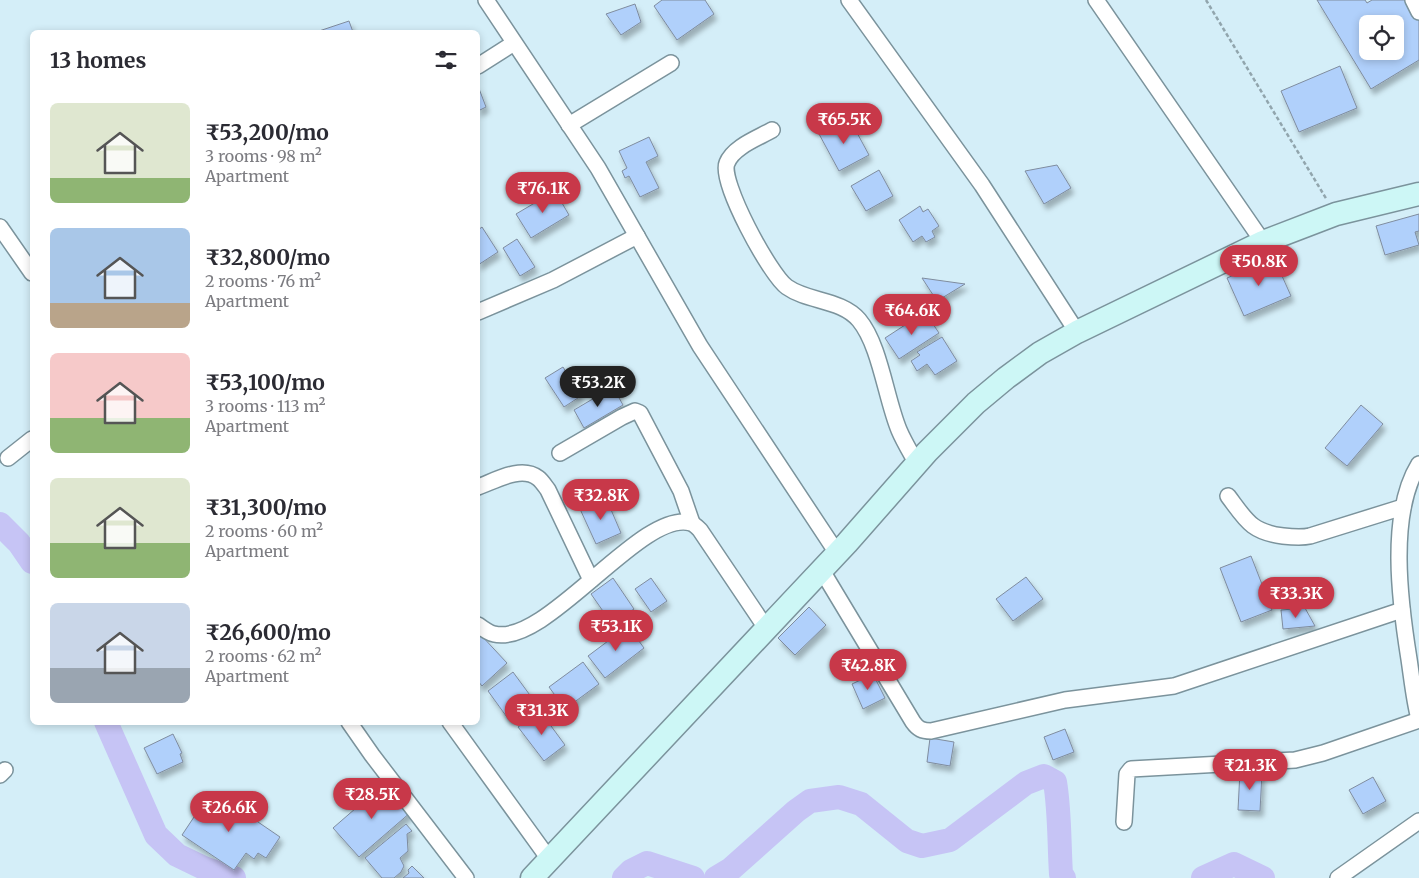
<!DOCTYPE html>
<meta charset="utf-8">
<style>
body{margin:0;font-family:Merriweather,serif;background:#f2f2f3;color:#2b2b33;height:100vh;display:flex;flex-direction:column;font-size:19px;white-space:nowrap}
*{box-sizing:border-box;margin:0}
p{font-size:16px;color:#7c7c81}
.icon{flex:none;width:28px;height:28px;fill:none;stroke:currentColor;stroke-width:2;stroke-linecap:round;stroke-linejoin:round}
.map{position:relative;flex:1;overflow:hidden}
.sheet{position:absolute;left:30px;top:30px;width:450px;height:695px;display:flex;flex-direction:column;background:#fff;border-radius:8px;box-shadow:0 2px 8px #0003}
.sheet>*{flex:none}
.tools{position:absolute;left:1359px;top:15px;display:grid;gap:10px}
.tools a{display:grid;place-items:center;width:45px;height:45px;border-radius:8px;background:#fff;box-shadow:0 2px 8px #0003;font-size:25px}
.price{position:absolute;translate:-50% -42px;padding:0 11px;border-radius:18px;background:#c83849;color:#fff;font-size:16px;line-height:32px;filter:drop-shadow(0 1px 2px #0008)}
.price::after{content:'';position:absolute;left:50%;top:30px;width:15px;height:11px;margin-left:-8px;background:inherit;clip-path:polygon(0 0,100% 0,50% 100%)}
.price.selected{background:#222;color:#fff}
ul{padding:0;list-style:none}
li{display:flex;align-items:center;gap:15px;height:125px;padding:0 20px}
li span{display:grid;place-items:center;flex:none;width:140px;height:100px;border-radius:8px;color:#555}
li>.icon{margin-inline-start:auto}
span .icon{width:60px;height:60px;fill:#fffc;stroke-width:1}
li b{font-size:21px}
h2{display:flex;justify-content:space-between;align-items:center;height:60px;padding:0 20px;font-size:21px}
.map>svg:first-child{display:block}
.lines{fill:none;stroke-linecap:round;stroke-linejoin:round}
.river{stroke:#c6c4f5;stroke-width:24}
.building{fill:#b0d0fb;stroke:#7f8c9e;fill-rule:evenodd;filter:url(#shadow)}
.minor-casing{stroke:#7b939c;stroke-width:18}
.secondary-casing{stroke:#7b939c;stroke-width:25}
.path{stroke:#91a5ad;stroke-width:2.5;stroke-dasharray:4 2.5;stroke-linecap:butt}
.minor{stroke:#fff;stroke-width:15}
.secondary{stroke:#cdf7f6;stroke-width:22}
</style>
<div class="map">
<svg width="1419" height="878" viewBox="0 0 1419 878">
<defs>
<filter id="shadow"><feDropShadow dx="3" dy="5.5" stdDeviation="2.5" flood-color="#0004"/></filter>
</defs>
<rect width="100%" height="100%" fill="#d4eef8"/>
<g class="lines">
<!-- river -->
<g class="river">
<path d="M 0,524 L 19,543 L 32,562"/>
<path d="M 106,722 L 156,835 L 177,855 L 206,869 L 234,878"/>
<path d="M 624,878 L 631,871 L 647,863 L 693,878"/>
<path d="M 716,878 L 731,869 L 796,811 L 810,801 L 839,797 L 861,804 L 907,841 L 922,846 L 950,840 L 1026,783 L 1044,776 L 1055,782 C 1060,812 1059,843 1061,874 L 1064,878"/>
<path d="M 1203,878 L 1234,864 L 1263,878"/>
</g>
</g>
<!-- building -->
<g class="building">
<path d="M 662,0 L 705,0 L 714,14 L 677,40 L 654,6 Z"/>
<path d="M 1317,0 L 1365,0 L 1367,3 L 1372,0 L 1415,0 L 1419,7 L 1419,60 L 1371,89 ZM 1368,24 L 1395,24 L 1395,51 L 1368,51 Z"/>
<path d="M 635,4 L 641,22 L 621,35 L 606,14 Z"/>
<path d="M 349,21 L 353,32 L 319,32 L 319,31 Z"/>
<path d="M 1340,66 L 1357,108 L 1299,132 L 1281,91 Z"/>
<path d="M 478,86 L 486,107 L 478,111 Z"/>
<path d="M 849,118 L 869,155 L 839,171 L 819,134 Z"/>
<path d="M 649,137 L 658,156 L 646,162 L 659,188 L 640,197 L 629,176 L 625,178 L 622,171 L 627,168 L 619,151 Z"/>
<path d="M 1057,165 L 1071,188 L 1044,204 L 1025,171 Z"/>
<path d="M 879,170 L 893,196 L 866,211 L 851,186 Z"/>
<path d="M 555,191 L 569,215 L 531,238 L 516,214 Z"/>
<path d="M 920,206 L 923,212 L 928,209 L 939,226 L 932,231 L 935,237 L 926,242 L 922,236 L 913,242 L 899,220 Z"/>
<path d="M 1419,214 L 1419,231 L 1415,232 L 1419,245 L 1385,255 L 1376,226 Z"/>
<path d="M 482,227 L 498,252 L 478,265 L 478,230 Z"/>
<path d="M 517,239 L 535,267 L 520,276 L 503,248 Z"/>
<path d="M 1274,258 L 1291,296 L 1244,316 L 1227,278 Z"/>
<path d="M 922,278 L 965,284 L 937,301 Z"/>
<path d="M 925,312 L 939,333 L 899,359 L 885,338 Z"/>
<path d="M 942,337 L 957,361 L 935,375 L 927,364 L 917,371 L 911,361 L 920,355 L 917,352 Z"/>
<path d="M 563,367 L 581,396 L 564,407 L 545,378 Z"/>
<path d="M 613,387 L 623,405 L 584,428 L 574,410 Z"/>
<path d="M 1361,405 L 1383,424 L 1347,466 L 1325,448 Z"/>
<path d="M 606,498 L 621,533 L 596,544 L 580,509 Z"/>
<path d="M 1251,556 L 1272,610 L 1241,622 L 1220,568 Z"/>
<path d="M 1026,577 L 1043,599 L 1013,621 L 996,599 Z"/>
<path d="M 613,578 L 634,609 L 612,624 L 591,594 Z"/>
<path d="M 651,578 L 667,601 L 651,612 L 635,589 Z"/>
<path d="M 809,607 L 826,625 L 795,655 L 778,638 Z"/>
<path d="M 1305,608 L 1315,626 L 1283,629 L 1281,610 Z"/>
<path d="M 628,626 L 644,648 L 605,678 L 588,656 Z"/>
<path d="M 480,634 L 507,663 L 482,686 L 478,681 L 478,637 Z"/>
<path d="M 583,662 L 599,684 L 565,709 L 549,687 Z"/>
<path d="M 513,672 L 535,702 L 509,720 L 488,691 Z"/>
<path d="M 873,674 L 885,698 L 863,709 L 852,684 Z"/>
<path d="M 540,711 L 565,745 L 544,761 L 518,727 Z"/>
<path d="M 1065,729 L 1074,752 L 1053,760 L 1044,737 Z"/>
<path d="M 173,734 L 182,753 L 180,754 L 183,762 L 157,774 L 144,748 Z"/>
<path d="M 930,738 L 954,742 L 950,766 L 927,762 Z"/>
<path d="M 1240,771 L 1262,773 L 1260,811 L 1238,810 Z"/>
<path d="M 1373,777 L 1386,801 L 1363,814 L 1349,790 Z"/>
<path d="M 386,782 L 411,812 L 359,857 L 333,828 Z"/>
<path d="M 217,794 L 280,837 L 266,858 L 258,853 L 254,859 L 246,853 L 234,870 L 182,835 L 206,799 Z"/>
<path d="M 406,824 L 412,831 L 407,834 L 408,851 L 400,858 L 404,866 L 401,872 L 394,878 L 382,878 L 365,858 Z"/>
<path d="M 412,866 L 424,878 L 403,878 L 409,873 L 408,870 Z"/>
</g>
<g class="lines">
<!-- minor casing -->
<g class="minor-casing">
<g id="minor">
<path d="M 486,0 L 598,168 L 700,346 L 837,553"/>
<path d="M 849,0 L 982,185 L 1077,332"/>
<path d="M 1096,0 L 1263,242"/>
<path d="M 1413,0 L 1419,12"/>
<path d="M 478,66 L 514,43"/>
<path d="M 569,125 L 671,63"/>
<path d="M 772,130 C 758,138 733,147 727,163 C 719,181 770,275 787,287 C 808,302 841,299 859,320 C 880,345 886,399 899,430 C 904,442 911,453 917,464"/>
<path d="M 0,227 L 32,273"/>
<path d="M 478,312 L 553,280 L 637,236"/>
<path d="M 560,453 L 622,417 L 635,411 L 640,413 L 681,491 L 692,523"/>
<path d="M 8,458 L 32,439"/>
<path d="M 1419,464 C 1388,514 1400,603 1409,659 C 1412,679 1414,700 1419,719"/>
<path d="M 478,487 C 495,481 521,465 538,478 C 542,481 545,486 548,490 L 591,580"/>
<path d="M 1228,496 C 1246,520 1251,532 1283,536 C 1292,537 1301,538 1310,536 L 1403,507"/>
<path d="M 821,569 L 913,722 C 918,729 922,731 931,731 L 1065,700 L 1174,686 L 1402,610"/>
<path d="M 478,625 C 482,628 489,633 494,634 C 547,647 642,508 691,523 C 694,524 698,528 700,530 L 766,628"/>
<path d="M 349,722 L 372,755 L 466,878"/>
<path d="M 450,722 L 549,859"/>
<path d="M 0,775 L 5,770"/>
<path d="M 1124,822 L 1127,774 L 1131,769 L 1295,760 L 1323,753 L 1419,720"/>
<path d="M 1338,878 L 1419,821"/>
</g>
</g>
<!-- secondary casing -->
<g class="secondary-casing">
<path id="secondary" d="M 532,878 L 847,543 L 927,452 L 976,403 L 1006,378 L 1040,353 L 1077,332 L 1263,242 L 1336,214 L 1419,194"/>
</g>
<!-- path -->
<path class="path" d="M 1206,0 L 1327,200"/>
<!-- minor -->
<use href="#minor" class="minor"/>
<!-- secondary -->
<use href="#secondary" class="secondary"/>
</g>
</svg>
<div class="tools">
<a><svg class="icon" aria-label="locate" viewBox="0 0 24 24"><circle cx="12" cy="12" r="6"/><path d="M12 2v4M12 18v4M2 12h4M18 12h4"/></svg></a>
</div>
<b class="price" style="left:844px;top:145px">₹65.5K</b>
<b class="price" style="left:543px;top:214px">₹76.1K</b>
<b class="price" style="left:1259px;top:287px">₹50.8K</b>
<b class="price" style="left:912px;top:336px">₹64.6K</b>
<b class="price selected" style="left:598px;top:408px">₹53.2K</b>
<b class="price" style="left:601px;top:521px">₹32.8K</b>
<b class="price" style="left:1296px;top:619px">₹33.3K</b>
<b class="price" style="left:616px;top:652px">₹53.1K</b>
<b class="price" style="left:868px;top:691px">₹42.8K</b>
<b class="price" style="left:542px;top:736px">₹31.3K</b>
<b class="price" style="left:1250px;top:791px">₹21.3K</b>
<b class="price" style="left:372px;top:820px">₹28.5K</b>
<b class="price" style="left:229px;top:833px">₹26.6K</b>
<section class="sheet">
<h2>13 homes<svg class="icon" aria-label="filters" viewBox="0 0 24 24"><path d="M4 7h16M4 17h16"/><circle cx="9" cy="7" r="2"/><circle cx="15" cy="17" r="2"/></svg></h2>
<ul>
<li><span style="background:linear-gradient(#dfe7d0 75%,#8fb573 0)"><svg class="icon" aria-label="home" viewBox="0 0 24 24"><path d="M3 11l9-7 9 7M6 9v11h12V9"/></svg></span><div><b>₹53,200/mo</b><p>3 rooms · 98 m²</p><p>Apartment</p></div></li>
<li><span style="background:linear-gradient(#a9c7e8 75%,#b9a48a 0)"><svg class="icon" aria-label="home" viewBox="0 0 24 24"><path d="M3 11l9-7 9 7M6 9v11h12V9"/></svg></span><div><b>₹32,800/mo</b><p>2 rooms · 76 m²</p><p>Apartment</p></div></li>
<li><span style="background:linear-gradient(#f6c9c9 65%,#8fb573 0)"><svg class="icon" aria-label="home" viewBox="0 0 24 24"><path d="M3 11l9-7 9 7M6 9v11h12V9"/></svg></span><div><b>₹53,100/mo</b><p>3 rooms · 113 m²</p><p>Apartment</p></div></li>
<li><span style="background:linear-gradient(#dfe7d0 65%,#8fb573 0)"><svg class="icon" aria-label="home" viewBox="0 0 24 24"><path d="M3 11l9-7 9 7M6 9v11h12V9"/></svg></span><div><b>₹31,300/mo</b><p>2 rooms · 60 m²</p><p>Apartment</p></div></li>
<li><span style="background:linear-gradient(#c9d6e8 65%,#9aa5b1 0)"><svg class="icon" aria-label="home" viewBox="0 0 24 24"><path d="M3 11l9-7 9 7M6 9v11h12V9"/></svg></span><div><b>₹26,600/mo</b><p>2 rooms · 62 m²</p><p>Apartment</p></div></li>
</ul>
</section>
</div>
